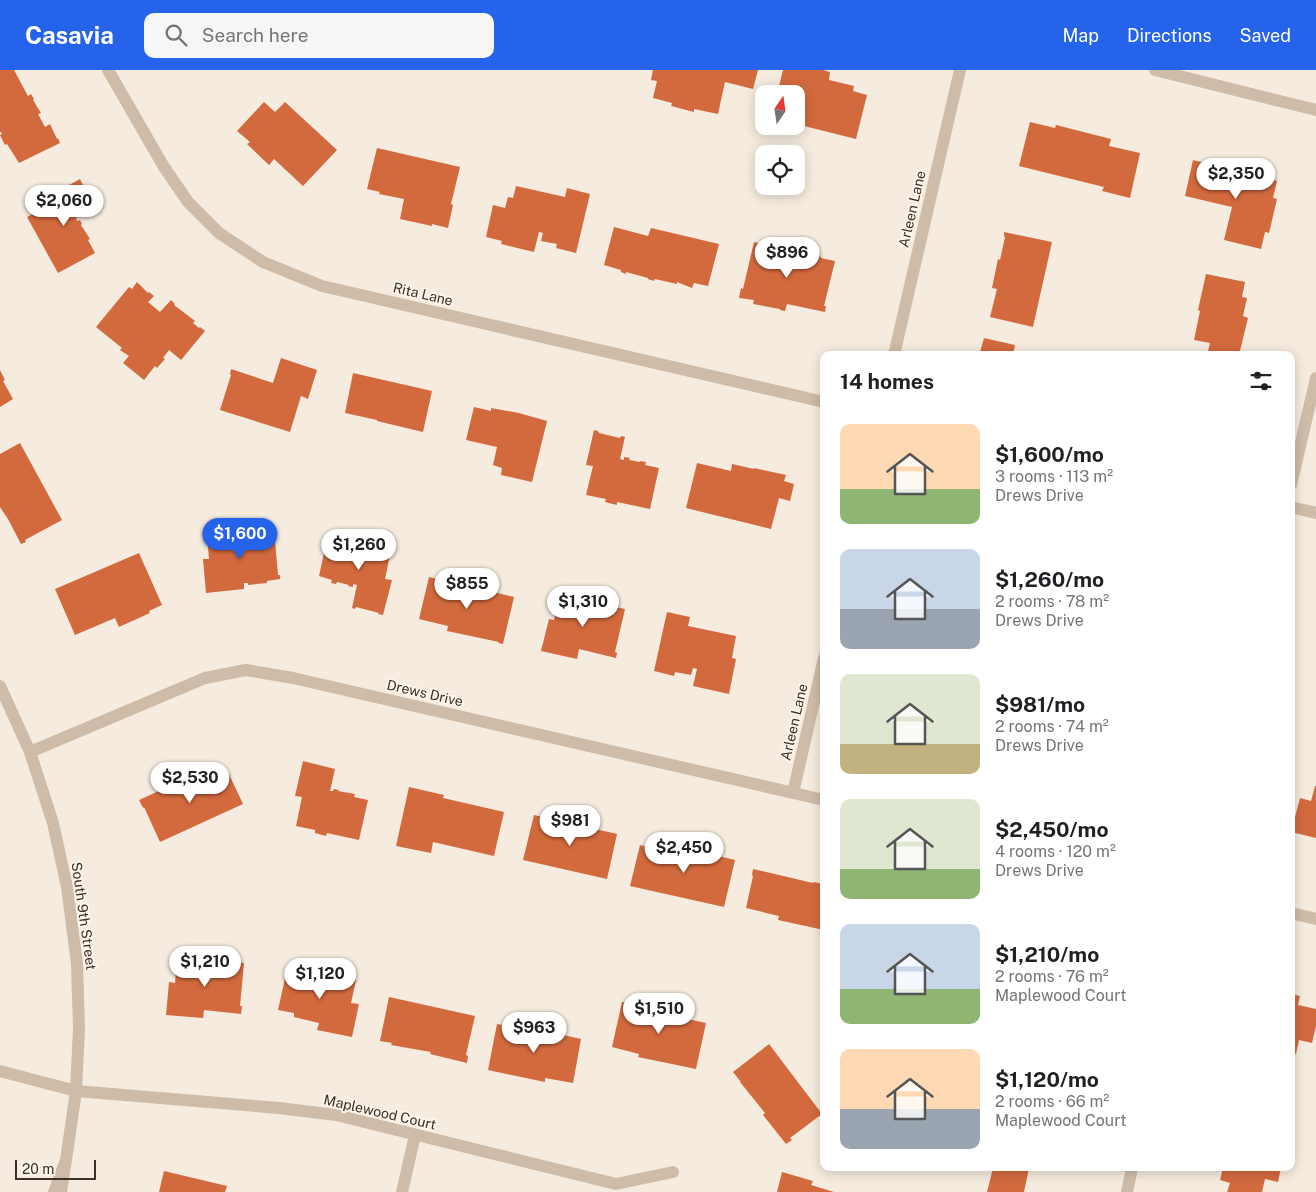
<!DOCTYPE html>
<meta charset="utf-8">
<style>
body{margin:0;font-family:"Public Sans",sans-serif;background:#f6f6f6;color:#202124;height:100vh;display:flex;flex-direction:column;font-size:19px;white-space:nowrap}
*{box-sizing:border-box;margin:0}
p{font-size:16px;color:#757577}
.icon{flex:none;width:28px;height:28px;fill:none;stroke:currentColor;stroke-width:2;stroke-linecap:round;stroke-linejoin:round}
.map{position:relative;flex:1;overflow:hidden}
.details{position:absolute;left:820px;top:281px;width:475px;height:820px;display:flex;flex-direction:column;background:#fff;border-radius:10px;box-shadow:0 2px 12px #0003}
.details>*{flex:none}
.needle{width:32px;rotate:13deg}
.tools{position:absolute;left:755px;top:15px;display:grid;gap:10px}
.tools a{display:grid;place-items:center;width:50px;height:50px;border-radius:10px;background:#fff;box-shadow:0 2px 12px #0003;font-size:25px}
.scale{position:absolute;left:15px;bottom:12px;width:81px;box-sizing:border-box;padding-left:5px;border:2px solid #3b3029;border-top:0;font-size:14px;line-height:18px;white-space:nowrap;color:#3b3029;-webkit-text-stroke:4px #fcf5eb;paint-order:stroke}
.price{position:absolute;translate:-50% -42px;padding:0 11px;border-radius:18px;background:#fff;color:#222;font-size:16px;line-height:32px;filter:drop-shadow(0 1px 2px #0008)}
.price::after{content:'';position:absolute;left:50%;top:30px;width:15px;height:11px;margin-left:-8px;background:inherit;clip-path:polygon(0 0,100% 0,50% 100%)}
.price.active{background:#2563eb;color:#fff}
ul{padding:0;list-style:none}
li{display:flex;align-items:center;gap:15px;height:125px;padding:0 20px}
li span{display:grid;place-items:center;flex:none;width:140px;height:100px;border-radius:10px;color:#555}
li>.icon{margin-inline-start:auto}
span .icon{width:60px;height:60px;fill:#fffc;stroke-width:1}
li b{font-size:21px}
h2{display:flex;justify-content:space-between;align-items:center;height:60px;padding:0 20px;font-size:21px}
header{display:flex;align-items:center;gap:30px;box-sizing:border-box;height:70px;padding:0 25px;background:#2563eb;color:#fff}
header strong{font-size:24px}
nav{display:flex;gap:28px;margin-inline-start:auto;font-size:18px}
.search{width:350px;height:45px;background:#f6f6f6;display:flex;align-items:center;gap:12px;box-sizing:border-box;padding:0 18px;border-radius:10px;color:#757577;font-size:19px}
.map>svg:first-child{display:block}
.building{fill:#d36a3e}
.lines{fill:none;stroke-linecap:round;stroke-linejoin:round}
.service{stroke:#cfbca8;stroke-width:12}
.minor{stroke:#cfbca8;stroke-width:12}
.labels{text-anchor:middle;stroke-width:4;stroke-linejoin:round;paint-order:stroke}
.street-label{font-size:14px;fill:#3b3029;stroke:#fcf5eb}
</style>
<header>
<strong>Casavia</strong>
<div class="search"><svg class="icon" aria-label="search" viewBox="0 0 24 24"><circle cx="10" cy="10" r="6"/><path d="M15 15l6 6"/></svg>Search here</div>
<nav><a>Map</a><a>Directions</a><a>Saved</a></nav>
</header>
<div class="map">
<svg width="1316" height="1122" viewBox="0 0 1316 1122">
<rect width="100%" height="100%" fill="#f5ebde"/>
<!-- building -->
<g class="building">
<path d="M 0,0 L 14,0 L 28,26 L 31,24 L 34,29 L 33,30 L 41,43 L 38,44 L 45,57 L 50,54 L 57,69 L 58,68 L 60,73 L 19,93 L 7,74 L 5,75 L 0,65 L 2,64 L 1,62 L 0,62 Z"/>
<path d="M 653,0 L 758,0 L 753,19 L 725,12 L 718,44 L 694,39 L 694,42 L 671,36 L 672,33 L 653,28 L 657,11 L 651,10 Z"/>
<path d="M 783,0 L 823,0 L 830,2 L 829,10 L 854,16 L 853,21 L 867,25 L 856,69 L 796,54 L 796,24 L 777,24 Z"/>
<path d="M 264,32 L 275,42 L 285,32 L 337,80 L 303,116 L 274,89 L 269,95 L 247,74 L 250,72 L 237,61 Z"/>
<path d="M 1030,52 L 1055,58 L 1056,55 L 1111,69 L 1109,76 L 1140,83 L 1130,128 L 1102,121 L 1104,117 L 1019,96 Z"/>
<path d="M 377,78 L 460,97 L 451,134 L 453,135 L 448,158 L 432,154 L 432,156 L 400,149 L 404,129 L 379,124 L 380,122 L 367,119 Z"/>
<path d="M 1193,90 L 1277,111 L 1273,128 L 1277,129 L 1269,163 L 1265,162 L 1261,179 L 1224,170 L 1232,137 L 1185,126 Z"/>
<path d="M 80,109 L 92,134 L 93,133 L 95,137 L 76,148 L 77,151 L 80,150 L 82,154 L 81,155 L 90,169 L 88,170 L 95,183 L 58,203 L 27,147 L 52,133 L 49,126 Z"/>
<path d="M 516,116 L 565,127 L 567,118 L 590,124 L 576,183 L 556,178 L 557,174 L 541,171 L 543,163 L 539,162 L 534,182 L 501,174 L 502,171 L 486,167 L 493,135 L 505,138 L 508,127 L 513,128 Z"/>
<path d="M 614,157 L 648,166 L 651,158 L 719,174 L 708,216 L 694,213 L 692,218 L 677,212 L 677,214 L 655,209 L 654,211 L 648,209 L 648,208 L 626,202 L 626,204 L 621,202 L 621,200 L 604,195 Z"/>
<path d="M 1004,162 L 1052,172 L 1033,257 L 990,247 L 997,219 L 992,218 L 998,189 L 1000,190 L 1005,167 L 1004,166 Z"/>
<path d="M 754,172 L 805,184 L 809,182 L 819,184 L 821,188 L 835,191 L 824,236 L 826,236 L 825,242 L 787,234 L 785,241 L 780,240 L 780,239 L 753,234 L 754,230 L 739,228 L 741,218 L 743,219 Z"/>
<path d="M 1206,204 L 1245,212 L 1242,227 L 1247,228 L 1243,246 L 1248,248 L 1239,285 L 1207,285 L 1210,273 L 1194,270 L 1200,241 L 1198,240 Z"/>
<path d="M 137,212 L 148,223 L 149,222 L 154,226 L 148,232 L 160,242 L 171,230 L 175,234 L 174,235 L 195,251 L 193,253 L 199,258 L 200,257 L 205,261 L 181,290 L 169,280 L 163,288 L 165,289 L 157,298 L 155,296 L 144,310 L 123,293 L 129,286 L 120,280 L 122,278 L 96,257 L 129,217 L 132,219 Z"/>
<path d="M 984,268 L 1015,275 L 1013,285 L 977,285 L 978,282 L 980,282 Z"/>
<path d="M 281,288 L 317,300 L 308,329 L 301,326 L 290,362 L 220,340 L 231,305 L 230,304 L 231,299 L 273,313 Z"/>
<path d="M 0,300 L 5,310 L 3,311 L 13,329 L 0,337 Z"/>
<path d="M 353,303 L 432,321 L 423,362 L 377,351 L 377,350 L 345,343 Z"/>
<path d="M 474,337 L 491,341 L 491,338 L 519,343 L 547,351 L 532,412 L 501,405 L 502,398 L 493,395 L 497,377 L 466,370 Z"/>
<path d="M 594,360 L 598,361 L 599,363 L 620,368 L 621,366 L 625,367 L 620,389 L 624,390 L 624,387 L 630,388 L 629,390 L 640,392 L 640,391 L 646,392 L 645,395 L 659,398 L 650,439 L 617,432 L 617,435 L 605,432 L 606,429 L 586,425 L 593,396 L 586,395 Z"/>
<path d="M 20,373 L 62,450 L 25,470 L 26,472 L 21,474 L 8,449 L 0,437 L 0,384 Z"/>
<path d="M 697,393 L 731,401 L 732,394 L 754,399 L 754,398 L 786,405 L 784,411 L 794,414 L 790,431 L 779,428 L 771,459 L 686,438 Z"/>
<path d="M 274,459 L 278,505 L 280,505 L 280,509 L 267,511 L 267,513 L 248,515 L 248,513 L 244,513 L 244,519 L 206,523 L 203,489 L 209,489 L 207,465 Z"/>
<path d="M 328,465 L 391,480 L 385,509 L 392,510 L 383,545 L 378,544 L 379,543 L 356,537 L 355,539 L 352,538 L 357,515 L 353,514 L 353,517 L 348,516 L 349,515 L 337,512 L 336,514 L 331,513 L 332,510 L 319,506 Z"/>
<path d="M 139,483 L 162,535 L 149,541 L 150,543 L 119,557 L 115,548 L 75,565 L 55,519 Z"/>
<path d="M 429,507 L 514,527 L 503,574 L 498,573 L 499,572 L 447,561 L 448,556 L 419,549 Z"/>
<path d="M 559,524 L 625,539 L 615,582 L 617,583 L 616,588 L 579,579 L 577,589 L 541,581 L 549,549 L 554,550 Z"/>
<path d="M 667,542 L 690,547 L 688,556 L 736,566 L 732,588 L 736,589 L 729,624 L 693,616 L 697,599 L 693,598 L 691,605 L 675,602 L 674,606 L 654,601 Z"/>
<path d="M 303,691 L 335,699 L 330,721 L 333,721 L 334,719 L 339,720 L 338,721 L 355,724 L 354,727 L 368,730 L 359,770 L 327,763 L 326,766 L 315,763 L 315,760 L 296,756 L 302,727 L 295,726 Z"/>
<path d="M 196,702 L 202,714 L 228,702 L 243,734 L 160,772 L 144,737 L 143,738 L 139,730 L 161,720 L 163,724 L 176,718 L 174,712 Z"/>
<path d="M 1315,716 L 1316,716 L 1316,768 L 1291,762 L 1300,728 L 1311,731 Z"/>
<path d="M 409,717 L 444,725 L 443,728 L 504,742 L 494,786 L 433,772 L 431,783 L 396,776 Z"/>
<path d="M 534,745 L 617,764 L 607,809 L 523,790 Z"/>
<path d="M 640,775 L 676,784 L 678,776 L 735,790 L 724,837 L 630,816 Z"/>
<path d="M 753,799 L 813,813 L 813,812 L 824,814 L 824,860 L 778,850 L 779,846 L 746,838 L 753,806 L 752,805 Z"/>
<path d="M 177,887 L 244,893 L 240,936 L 242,936 L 241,944 L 204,940 L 203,948 L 166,945 L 169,912 L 175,913 Z"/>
<path d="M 288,895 L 356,910 L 351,933 L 359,934 L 352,967 L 317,960 L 319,953 L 294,947 L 294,943 L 278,940 Z"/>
<path d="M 1291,924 L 1300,926 L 1298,935 L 1316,939 L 1316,956 L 1312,973 L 1299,970 L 1296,984 L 1291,982 Z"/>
<path d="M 389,927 L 475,946 L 466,985 L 468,986 L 467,993 L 430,984 L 431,982 L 391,975 L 392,973 L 380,971 Z"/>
<path d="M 622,932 L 667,941 L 679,945 L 678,947 L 706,953 L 696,999 L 638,987 L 639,984 L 612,977 Z"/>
<path d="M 497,954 L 523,959 L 524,958 L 537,959 L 581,969 L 573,1013 L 545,1008 L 545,1012 L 488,1000 Z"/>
<path d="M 769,974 L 822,1044 L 790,1068 L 792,1070 L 786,1074 L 763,1045 L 765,1043 L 740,1012 L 741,1012 L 733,1002 Z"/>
<path d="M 993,1098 L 1029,1098 L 1024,1122 L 987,1122 Z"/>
<path d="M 1223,1098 L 1281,1098 L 1278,1112 L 1265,1109 L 1262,1122 L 1227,1122 L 1230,1113 L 1220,1110 Z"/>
<path d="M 164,1101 L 227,1116 L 225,1122 L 159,1122 Z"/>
<path d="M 782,1102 L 813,1111 L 811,1115 L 834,1122 L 777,1122 Z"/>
</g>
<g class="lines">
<!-- service -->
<path class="service" d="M 402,1122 L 415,1065"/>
<!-- minor -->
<g class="minor">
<path d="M 108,0 L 164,97 L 188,132 L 219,163 L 263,192 L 322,216 L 824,332"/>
<path d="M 1155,0 L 1316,40"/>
<path d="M 894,285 L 960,0"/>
<path d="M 1291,415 L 1316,308"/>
<path d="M 1291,437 L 1316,443"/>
<path d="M 0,616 L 30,682 L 53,753 L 67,817 L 77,894 L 79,959 L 76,1021 L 66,1090"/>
<path d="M 30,682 L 205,608 L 246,600 L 293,608 L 824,730"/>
<path d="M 793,723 L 824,588"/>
<path d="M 1291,843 L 1316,849"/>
<path d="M 0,1001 L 76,1021 L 279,1038 L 336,1045 L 616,1114 L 673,1102"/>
<path d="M 54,1122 L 66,1090 L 61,1122"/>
<path d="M 1127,1122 L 1132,1098"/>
</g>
</g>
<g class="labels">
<!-- street labels -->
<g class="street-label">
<text transform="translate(912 139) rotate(-77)" y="5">Arleen Lane</text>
<text transform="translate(423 224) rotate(13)" y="5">Rita Lane</text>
<text transform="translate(425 623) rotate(13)" y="5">Drews Drive</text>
<text transform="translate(794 652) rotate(-77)" y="5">Arleen Lane</text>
<text transform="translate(84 846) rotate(82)" y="5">South 9th Street</text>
<text transform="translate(380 1042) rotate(13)" y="5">Maplewood Court</text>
</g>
</g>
</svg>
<div class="tools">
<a><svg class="needle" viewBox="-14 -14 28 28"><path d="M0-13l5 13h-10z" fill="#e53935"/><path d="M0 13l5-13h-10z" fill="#757577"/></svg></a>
<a><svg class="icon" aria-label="locate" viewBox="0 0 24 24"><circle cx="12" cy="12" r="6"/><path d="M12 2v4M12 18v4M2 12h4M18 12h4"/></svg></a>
</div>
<div class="scale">20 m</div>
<b class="price" style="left:1236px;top:130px">$2,350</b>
<b class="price" style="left:64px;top:157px">$2,060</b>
<b class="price" style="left:787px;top:209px">$896</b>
<b class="price active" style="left:240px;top:490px">$1,600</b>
<b class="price" style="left:359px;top:501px">$1,260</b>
<b class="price" style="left:467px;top:540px">$855</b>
<b class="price" style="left:583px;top:558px">$1,310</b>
<b class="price" style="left:190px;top:734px">$2,530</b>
<b class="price" style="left:570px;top:777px">$981</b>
<b class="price" style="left:684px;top:804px">$2,450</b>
<b class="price" style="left:205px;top:918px">$1,210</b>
<b class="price" style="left:320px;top:930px">$1,120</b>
<b class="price" style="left:659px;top:965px">$1,510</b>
<b class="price" style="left:534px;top:984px">$963</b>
<section class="details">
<h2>14 homes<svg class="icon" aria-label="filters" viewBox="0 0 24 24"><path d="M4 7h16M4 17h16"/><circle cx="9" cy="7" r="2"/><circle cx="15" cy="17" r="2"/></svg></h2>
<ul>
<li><span style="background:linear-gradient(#ffd9b3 65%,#8fb573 0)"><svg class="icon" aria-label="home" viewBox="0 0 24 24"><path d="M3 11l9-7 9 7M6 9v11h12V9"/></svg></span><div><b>$1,600/mo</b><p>3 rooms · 113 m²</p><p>Drews Drive</p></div></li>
<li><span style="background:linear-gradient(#c9d6e8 60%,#9aa5b1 0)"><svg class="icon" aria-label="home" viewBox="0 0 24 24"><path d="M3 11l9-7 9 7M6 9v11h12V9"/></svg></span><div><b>$1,260/mo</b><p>2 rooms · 78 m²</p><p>Drews Drive</p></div></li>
<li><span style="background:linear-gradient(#dfe7d0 70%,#c2b280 0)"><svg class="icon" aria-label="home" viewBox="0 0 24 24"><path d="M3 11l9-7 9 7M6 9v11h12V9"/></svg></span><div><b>$981/mo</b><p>2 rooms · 74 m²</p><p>Drews Drive</p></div></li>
<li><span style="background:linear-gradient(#dfe7d0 70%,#8fb573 0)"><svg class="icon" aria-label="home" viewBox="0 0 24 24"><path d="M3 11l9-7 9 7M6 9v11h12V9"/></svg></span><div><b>$2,450/mo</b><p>4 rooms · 120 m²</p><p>Drews Drive</p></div></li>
<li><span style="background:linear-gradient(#c9d6e8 65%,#8fb573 0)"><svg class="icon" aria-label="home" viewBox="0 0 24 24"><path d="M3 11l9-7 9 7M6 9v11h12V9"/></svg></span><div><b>$1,210/mo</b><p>2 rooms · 76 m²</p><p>Maplewood Court</p></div></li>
<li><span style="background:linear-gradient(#ffd9b3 60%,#9aa5b1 0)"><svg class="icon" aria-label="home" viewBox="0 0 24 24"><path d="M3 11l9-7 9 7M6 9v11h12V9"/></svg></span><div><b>$1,120/mo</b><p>2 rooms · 66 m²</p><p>Maplewood Court</p></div></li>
</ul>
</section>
</div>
